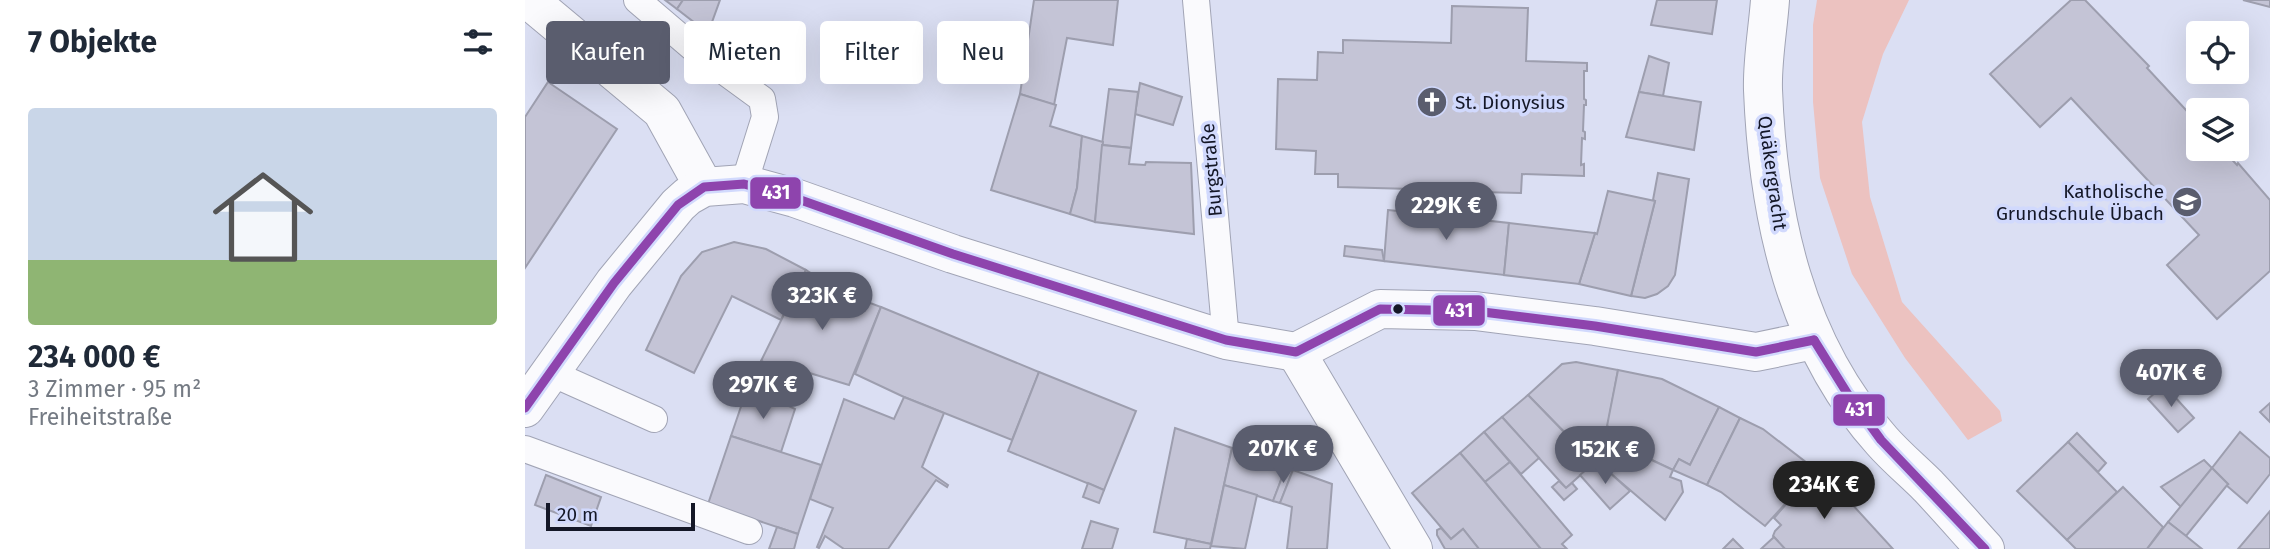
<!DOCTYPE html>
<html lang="de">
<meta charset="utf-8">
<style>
body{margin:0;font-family:"Fira Sans",sans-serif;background:#f6f6f7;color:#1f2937;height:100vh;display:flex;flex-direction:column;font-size:26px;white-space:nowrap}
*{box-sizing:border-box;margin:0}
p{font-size:23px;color:#747a83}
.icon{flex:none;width:38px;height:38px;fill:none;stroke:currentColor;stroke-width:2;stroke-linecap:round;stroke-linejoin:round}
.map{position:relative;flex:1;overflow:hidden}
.side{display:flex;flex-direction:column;background:#fff;width:525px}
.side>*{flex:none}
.banner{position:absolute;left:21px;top:21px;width:665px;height:63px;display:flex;gap:14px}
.controls{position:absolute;left:1661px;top:21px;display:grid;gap:14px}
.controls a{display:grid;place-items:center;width:63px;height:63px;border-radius:7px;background:#fff;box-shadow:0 7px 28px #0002;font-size:35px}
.scale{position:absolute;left:21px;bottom:18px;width:149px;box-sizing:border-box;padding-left:7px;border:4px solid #141727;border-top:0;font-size:19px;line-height:24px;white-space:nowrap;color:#141727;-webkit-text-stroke:5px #d1d9fd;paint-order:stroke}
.price{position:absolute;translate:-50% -60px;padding:0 16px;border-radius:24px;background:#5a5d6e;color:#fff;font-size:23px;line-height:46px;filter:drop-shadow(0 2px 4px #0008)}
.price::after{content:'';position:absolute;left:50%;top:42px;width:21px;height:16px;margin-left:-10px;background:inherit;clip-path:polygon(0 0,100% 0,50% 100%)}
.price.active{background:#222;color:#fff}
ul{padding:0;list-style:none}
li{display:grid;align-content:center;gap:14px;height:371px;padding:0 28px}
li span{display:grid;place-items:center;height:217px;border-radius:7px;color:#555}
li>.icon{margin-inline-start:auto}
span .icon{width:126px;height:126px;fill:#fffc;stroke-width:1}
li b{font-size:30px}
h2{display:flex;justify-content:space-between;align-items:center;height:84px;padding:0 28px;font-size:30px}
.pill{padding:0 24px;border-radius:7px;background:#fff;box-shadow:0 7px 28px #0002;font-size:24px;line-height:63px}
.pill.active{background:#5a5d6e;color:#fff}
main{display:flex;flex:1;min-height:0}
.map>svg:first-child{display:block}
.green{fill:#ecc2c0}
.building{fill:#c4c4d6;stroke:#9d9eae;stroke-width:2}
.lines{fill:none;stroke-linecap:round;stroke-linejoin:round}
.lane-casing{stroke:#a1a4b5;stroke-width:28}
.street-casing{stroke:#a1a4b5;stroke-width:40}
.secondary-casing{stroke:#a1a4b5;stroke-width:40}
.lane{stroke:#fafafd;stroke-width:26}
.street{stroke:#fafafd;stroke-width:38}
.secondary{stroke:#fafafd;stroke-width:38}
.bus-1-casing{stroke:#d1d9fd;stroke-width:14}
.bus-1{stroke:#8e44ad;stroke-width:9}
.bus-dot{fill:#141727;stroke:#d1d9fd;stroke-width:2.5}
.labels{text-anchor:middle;stroke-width:7;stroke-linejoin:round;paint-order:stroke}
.poi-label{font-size:19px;fill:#141727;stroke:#d1d9fd;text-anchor:start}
.street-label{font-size:19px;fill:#141727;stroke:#d1d9fd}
.line-badge{stroke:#d1d9fd;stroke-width:2.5}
.badge-label{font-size:19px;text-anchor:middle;font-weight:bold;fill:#fff}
</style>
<main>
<section class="side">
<h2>7 Objekte<svg class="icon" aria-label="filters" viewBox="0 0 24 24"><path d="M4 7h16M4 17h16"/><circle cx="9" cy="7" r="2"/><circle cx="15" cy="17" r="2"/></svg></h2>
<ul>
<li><span style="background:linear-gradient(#c9d6e8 70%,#8fb573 0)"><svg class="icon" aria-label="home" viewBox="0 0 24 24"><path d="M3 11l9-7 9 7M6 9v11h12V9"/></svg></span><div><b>234 000 €</b><p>3 Zimmer · 95 m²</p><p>Freiheitstraße</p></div></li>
</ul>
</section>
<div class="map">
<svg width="1745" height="549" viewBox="0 0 1745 549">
<rect width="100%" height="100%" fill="#dbdff3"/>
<!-- green -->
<path class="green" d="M 1292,0 L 1384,0 L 1358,54 L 1337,122 L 1345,197 L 1377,302 L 1475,411 L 1477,421 L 1443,440 L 1380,358 L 1327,274 L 1295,178 L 1288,102 L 1288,25 Z"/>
<!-- building -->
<g class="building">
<path d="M 140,0 L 158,0 L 152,9 Z"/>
<path d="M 158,0 L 195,0 L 183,33 L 152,9 Z"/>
<path d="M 509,0 L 593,0 L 588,45 L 542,38 L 529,105 L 495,94 Z"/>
<path d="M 1132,0 L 1192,0 L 1187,34 L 1126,25 Z"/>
<path d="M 1546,0 L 1560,0 L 1624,66 L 1622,68 L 1673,123 L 1673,149 L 1697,149 L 1712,165 L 1713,163 L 1745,200 L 1745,271 L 1692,319 L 1642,265 L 1674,235 L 1546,98 L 1515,127 L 1465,74 Z"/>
<path d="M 1718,0 L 1745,0 L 1745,7 Z"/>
<path d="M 927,6 L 1003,8 L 1001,61 L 1062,63 L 1062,71 L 1059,71 L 1059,99 L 1061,100 L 1061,105 L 1059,105 L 1058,131 L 1060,132 L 1060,139 L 1057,138 L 1056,165 L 1059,164 L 1059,176 L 997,174 L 996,193 L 954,192 L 954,197 L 924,196 L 925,190 L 813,187 L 813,174 L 790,174 L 791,151 L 751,149 L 753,79 L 792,80 L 793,52 L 818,53 L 818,40 L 926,43 Z"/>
<path d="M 1124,56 L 1144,63 L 1138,96 L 1114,92 Z"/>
<path d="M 487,66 L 499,69 L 497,81 L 486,80 Z"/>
<path d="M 23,82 L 92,129 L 0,268 L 0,117 Z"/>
<path d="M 615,83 L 657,97 L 648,125 L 610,114 Z"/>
<path d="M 584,89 L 613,92 L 606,148 L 577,145 Z"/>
<path d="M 1114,92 L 1176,102 L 1169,150 L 1101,137 Z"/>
<path d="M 495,94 L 531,105 L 525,126 L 557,136 L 552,188 L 545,214 L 466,190 Z"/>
<path d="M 557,136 L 578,142 L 570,222 L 545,214 L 552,188 Z"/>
<path d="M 577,145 L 606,148 L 604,164 L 620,165 L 621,162 L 666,163 L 669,234 L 570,222 Z"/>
<path d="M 1133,173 L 1164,179 L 1150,275 L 1143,286 L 1132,294 L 1120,298 L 1106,296 L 1130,201 L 1128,200 Z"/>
<path d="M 1083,191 L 1130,201 L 1106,296 L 1054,284 L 1070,233 L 1072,234 Z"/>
<path d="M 863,210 L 984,223 L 979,275 L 859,261 Z"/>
<path d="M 984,223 L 1070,233 L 1054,284 L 979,275 Z"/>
<path d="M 209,242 L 241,249 L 281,270 L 256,320 L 207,296 L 169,373 L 121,350 L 156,276 L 177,252 Z"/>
<path d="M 820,246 L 857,250 L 859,261 L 819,256 Z"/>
<path d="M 281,270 L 316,292 L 356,307 L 324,385 L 278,371 L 274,379 L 236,361 Z"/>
<path d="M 356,307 L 514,372 L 487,440 L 379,397 L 330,374 Z"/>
<path d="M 236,361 L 274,379 L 264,406 L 224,386 Z"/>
<path d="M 1051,362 L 1093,370 L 1081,435 L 1074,433 L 1056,449 L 1003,395 L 1037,364 Z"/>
<path d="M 1093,370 L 1137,379 L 1194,407 L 1165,465 L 1154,459 L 1148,470 L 1099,447 L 1105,438 L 1082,426 Z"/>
<path d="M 514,372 L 611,411 L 579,490 L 483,451 Z"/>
<path d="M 1639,385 L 1669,418 L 1653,432 L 1623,399 Z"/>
<path d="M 223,386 L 270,409 L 256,452 L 206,436 Z"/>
<path d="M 1003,395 L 1069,463 L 1041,488 L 977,417 Z"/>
<path d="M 379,397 L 419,413 L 397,467 L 423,485 L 422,487 L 411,480 L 363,549 L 319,549 L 300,536 L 294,548 L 292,547 L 308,508 L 285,499 L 319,399 L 369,419 Z"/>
<path d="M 1745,403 L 1745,422 L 1735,412 Z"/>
<path d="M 1194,407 L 1215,418 L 1182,485 L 1148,470 L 1154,459 L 1165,465 Z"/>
<path d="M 977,417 L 1014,458 L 996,474 L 959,432 Z"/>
<path d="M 1215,418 L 1238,429 L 1291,470 L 1240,526 L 1196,492 L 1182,485 Z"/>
<path d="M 650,428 L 707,448 L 686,544 L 629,532 Z"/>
<path d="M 959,432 L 985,462 L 960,482 L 935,453 Z"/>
<path d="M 1715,432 L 1745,458 L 1745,474 L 1722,503 L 1701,485 L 1703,484 L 1687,468 Z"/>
<path d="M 1552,433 L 1581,463 L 1573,472 L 1543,442 Z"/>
<path d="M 206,436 L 296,465 L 273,534 L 183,504 Z"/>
<path d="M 1543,442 L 1592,492 L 1542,540 L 1492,491 Z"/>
<path d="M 1099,447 L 1148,470 L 1145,477 L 1156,481 L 1158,492 L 1140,520 L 1084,472 Z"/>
<path d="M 707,448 L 761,467 L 748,501 L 699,485 Z"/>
<path d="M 935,453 L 960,482 L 1016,549 L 954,549 L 938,529 L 926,539 L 887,493 Z"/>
<path d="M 1679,460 L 1687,468 L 1656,507 L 1636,487 Z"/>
<path d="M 985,462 L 1047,535 L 1037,544 L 1042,549 L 1016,549 L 960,482 Z"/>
<path d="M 1069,463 L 1082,476 L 1084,472 L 1105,491 L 1085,509 L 1055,475 Z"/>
<path d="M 761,467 L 768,470 L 755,503 L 748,501 Z"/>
<path d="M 1687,468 L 1703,484 L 1661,536 L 1643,522 Z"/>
<path d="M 768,470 L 807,484 L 802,549 L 762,549 L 767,507 L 755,503 Z"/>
<path d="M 1291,470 L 1314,490 L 1368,549 L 1260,549 L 1248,536 L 1250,531 L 1256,525 L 1249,518 Z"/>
<path d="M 21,475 L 76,497 L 66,526 L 10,505 Z"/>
<path d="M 1034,481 L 1041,488 L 1047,483 L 1052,489 L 1039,500 L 1027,487 Z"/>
<path d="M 563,483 L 579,490 L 574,503 L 558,497 Z"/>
<path d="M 699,485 L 732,495 L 720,549 L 686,546 Z"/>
<path d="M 1598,487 L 1638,527 L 1622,549 L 1551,549 L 1542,540 Z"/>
<path d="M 1745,511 L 1745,549 L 1713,549 Z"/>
<path d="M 566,521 L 593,529 L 587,549 L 557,549 Z"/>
<path d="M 1643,522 L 1661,536 L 1677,549 L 1622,549 Z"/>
<path d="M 252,527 L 273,534 L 269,549 L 244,549 Z"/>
<path d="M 916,528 L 926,539 L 938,529 L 954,549 L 920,549 L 912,535 L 912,530 Z"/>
<path d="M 1249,537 L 1260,549 L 1236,549 Z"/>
<path d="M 662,539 L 686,544 L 685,549 L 660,549 Z"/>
<path d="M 1208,539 L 1218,549 L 1198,549 Z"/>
</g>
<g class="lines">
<!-- lane casing -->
<g class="lane-casing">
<g id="lane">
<path d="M 112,0 L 174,53 L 237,99 L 240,117 L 219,184"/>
<path d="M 671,0 L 701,340"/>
<path d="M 26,373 L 129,419"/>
<path d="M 0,449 L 224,531"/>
</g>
</g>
<!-- street casing -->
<g class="street-casing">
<g id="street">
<path d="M 4,0 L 137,111 L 179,187"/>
<path d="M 771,352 L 888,549"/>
<path d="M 0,408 L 89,283 L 153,205 L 163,196 L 179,187 L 219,184 L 270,198 L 428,254 L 701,340 L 771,352 L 855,309 L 950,311 L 1070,326 L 1231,352 L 1289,340"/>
</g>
</g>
<!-- secondary casing -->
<g class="secondary-casing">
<path id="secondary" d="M 1245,0 C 1243,29 1237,61 1238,90 C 1243,216 1270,344 1357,441 C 1371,457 1388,471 1403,486 C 1422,506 1441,528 1460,549"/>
</g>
<!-- lane -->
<use href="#lane" class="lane"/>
<!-- street -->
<use href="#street" class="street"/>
<!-- secondary -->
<use href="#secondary" class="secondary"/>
<!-- bus-1 casing -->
<g class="bus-1-casing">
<g id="bus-1">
<path d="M 1289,340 L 1322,393 L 1356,440 L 1460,549"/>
<path d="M 0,408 L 89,283 L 153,205 L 179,187 L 219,184 L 270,198 L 428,254 L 701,340 L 771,352 L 855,309 L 950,311 L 1070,326 L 1231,352 L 1289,340"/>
</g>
</g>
<!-- bus-1 -->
<use href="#bus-1" class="bus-1"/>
</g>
<!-- icons -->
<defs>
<g id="church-disc" transform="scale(1.575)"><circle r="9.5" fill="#5a5d6e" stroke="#d1d9fd"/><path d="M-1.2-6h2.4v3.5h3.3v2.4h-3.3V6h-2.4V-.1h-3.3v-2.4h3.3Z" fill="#fff"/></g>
<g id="school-disc" transform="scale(1.575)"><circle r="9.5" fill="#5a5d6e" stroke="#d1d9fd"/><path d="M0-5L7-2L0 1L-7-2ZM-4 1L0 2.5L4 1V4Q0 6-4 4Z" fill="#fff"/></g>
</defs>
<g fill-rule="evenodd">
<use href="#church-disc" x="907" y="102"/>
<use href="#school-disc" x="1662" y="202"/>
</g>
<!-- markers -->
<circle class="bus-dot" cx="873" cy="309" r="6"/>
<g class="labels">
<!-- poi labels -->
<g class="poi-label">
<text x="930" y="109">St. Dionysius</text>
<text x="1639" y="198" text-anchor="end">Katholische<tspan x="1639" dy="22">Grundschule Übach</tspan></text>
</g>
<!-- street labels -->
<g class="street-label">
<text transform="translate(686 170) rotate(-95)" y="7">Burgstraße</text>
<text transform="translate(1248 173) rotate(82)" y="7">Quäkergracht</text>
</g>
</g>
<g class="line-badge">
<rect x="224" y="176" width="53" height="34" rx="7" fill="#8e44ad"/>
<rect x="907" y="294" width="54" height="33" rx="7" fill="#8e44ad"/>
<rect x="1307" y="393" width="54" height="34" rx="7" fill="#8e44ad"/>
</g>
<g class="badge-label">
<text x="251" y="199">431</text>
<text x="934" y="317">431</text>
<text x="1334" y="416">431</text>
</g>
</svg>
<div class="controls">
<a><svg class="icon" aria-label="locate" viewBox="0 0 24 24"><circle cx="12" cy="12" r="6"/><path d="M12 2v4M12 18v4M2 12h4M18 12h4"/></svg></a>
<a><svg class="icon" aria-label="layers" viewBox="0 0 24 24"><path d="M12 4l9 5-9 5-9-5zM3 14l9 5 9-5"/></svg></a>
</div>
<div class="scale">20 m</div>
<b class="price" style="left:921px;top:242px">229K €</b>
<b class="price" style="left:297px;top:332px">323K €</b>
<b class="price" style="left:1646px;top:409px">407K €</b>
<b class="price" style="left:238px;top:421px">297K €</b>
<b class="price" style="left:758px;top:485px">207K €</b>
<b class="price" style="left:1080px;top:486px">152K €</b>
<b class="price active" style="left:1299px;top:521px">234K €</b>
<div class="banner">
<a class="pill active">Kaufen</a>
<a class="pill">Mieten</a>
<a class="pill">Filter</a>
<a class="pill">Neu</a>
</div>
</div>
</main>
